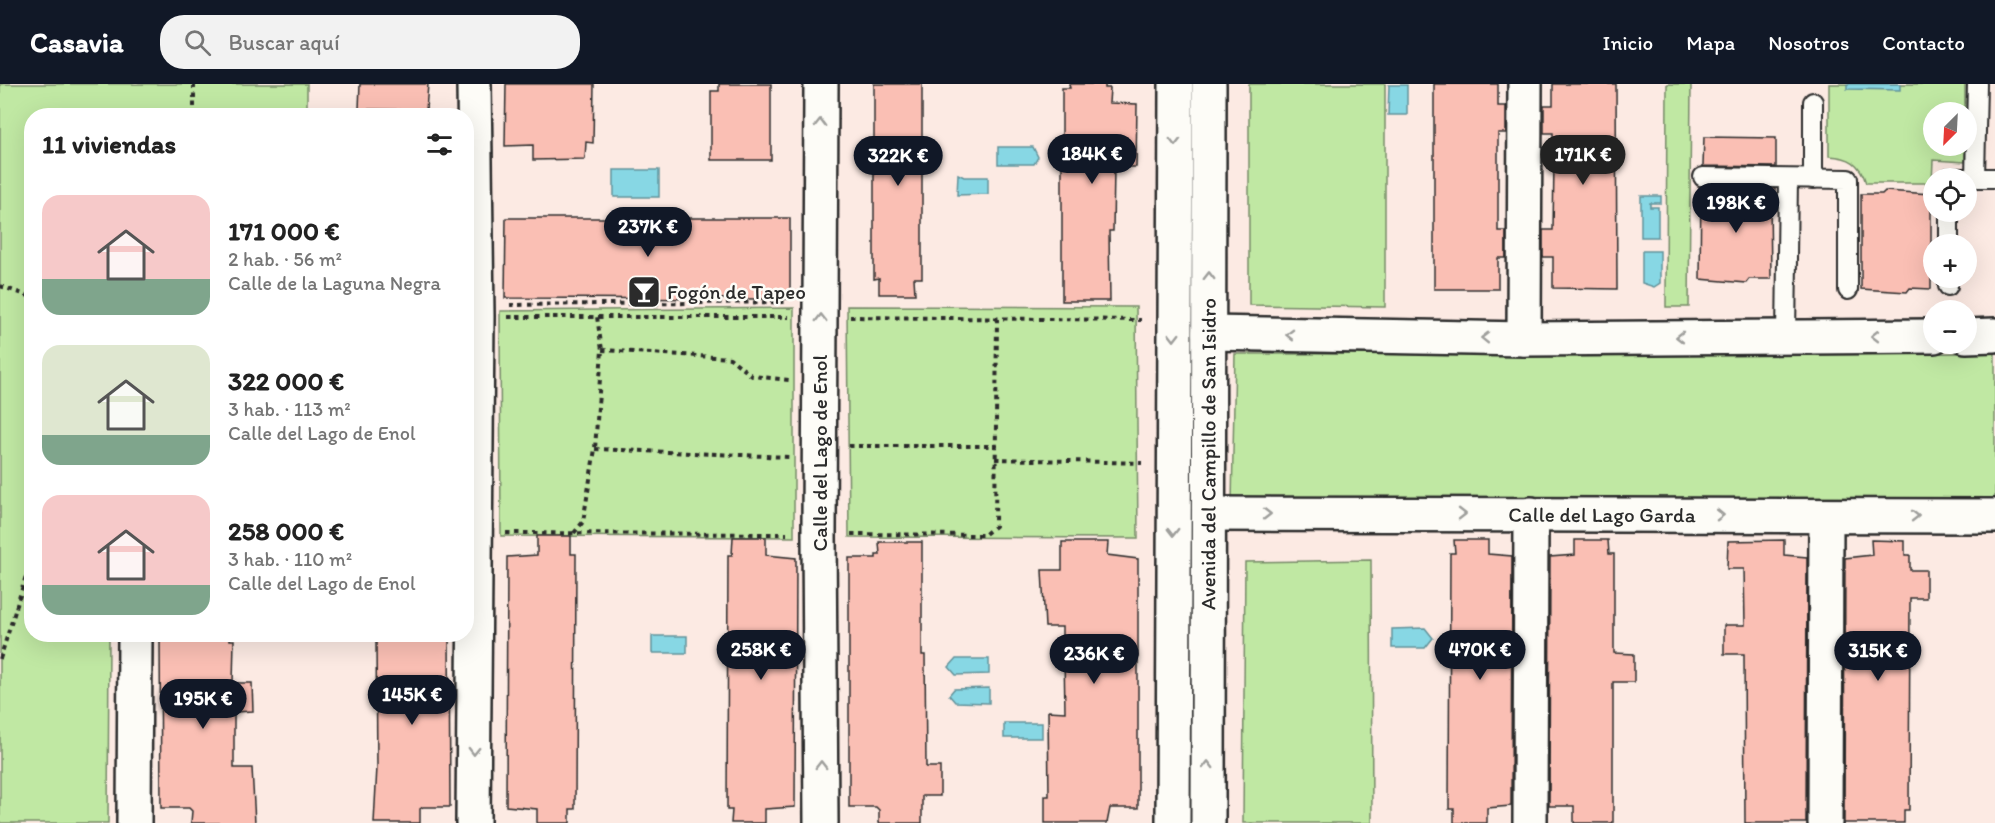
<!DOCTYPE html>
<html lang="es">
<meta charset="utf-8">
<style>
body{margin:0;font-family:Itim,sans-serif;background:#f2f2f2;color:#222;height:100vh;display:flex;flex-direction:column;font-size:22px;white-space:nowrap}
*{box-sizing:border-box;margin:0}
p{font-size:20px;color:#767676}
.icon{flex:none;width:33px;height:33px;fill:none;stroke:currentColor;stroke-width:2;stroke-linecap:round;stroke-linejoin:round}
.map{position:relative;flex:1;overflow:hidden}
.drawer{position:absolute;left:24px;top:24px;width:450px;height:534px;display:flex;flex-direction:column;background:#fff;border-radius:24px;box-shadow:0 6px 24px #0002}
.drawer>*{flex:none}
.needle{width:39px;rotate:204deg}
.buttons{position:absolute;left:1923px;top:18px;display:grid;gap:12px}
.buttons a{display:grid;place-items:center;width:54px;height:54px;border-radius:50%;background:#fff;box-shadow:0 6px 24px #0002;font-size:30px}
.price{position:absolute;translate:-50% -51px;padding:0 14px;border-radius:21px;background:#111827;color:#fff;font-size:20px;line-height:39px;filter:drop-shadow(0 2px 3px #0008)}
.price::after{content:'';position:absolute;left:50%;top:36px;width:18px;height:14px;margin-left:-9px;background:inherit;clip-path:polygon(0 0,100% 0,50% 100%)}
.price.on{background:#222;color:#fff}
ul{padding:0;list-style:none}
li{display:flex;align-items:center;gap:18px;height:150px;padding:0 18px}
li span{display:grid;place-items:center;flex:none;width:168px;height:120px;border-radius:18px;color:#555}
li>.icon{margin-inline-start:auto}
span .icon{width:72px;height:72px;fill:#fffc;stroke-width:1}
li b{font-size:26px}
h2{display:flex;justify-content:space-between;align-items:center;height:72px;padding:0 18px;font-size:26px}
header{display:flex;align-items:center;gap:36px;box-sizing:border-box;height:84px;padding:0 30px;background:#111827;color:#fff}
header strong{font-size:28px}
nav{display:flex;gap:33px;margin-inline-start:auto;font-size:21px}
.search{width:420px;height:54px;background:#f2f2f2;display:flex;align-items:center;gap:15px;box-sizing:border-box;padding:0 21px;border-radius:24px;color:#767676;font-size:22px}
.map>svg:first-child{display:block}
.green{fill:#c0e8a3;stroke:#768a67;stroke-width:1.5}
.water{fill:#87d7e4;stroke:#62929a;stroke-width:1.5}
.building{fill:#fabfb4;stroke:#2b2b2b;stroke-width:1.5}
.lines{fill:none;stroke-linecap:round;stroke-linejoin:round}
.service-casing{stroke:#2b2b2b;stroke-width:22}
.minor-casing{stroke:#2b2b2b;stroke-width:38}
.path{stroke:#2b2b2b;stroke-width:4;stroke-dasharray:4.5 4.5;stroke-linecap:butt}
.service{stroke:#fdfcf7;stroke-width:18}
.minor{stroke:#fdfcf7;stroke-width:33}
.oneway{stroke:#9e9e9b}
.labels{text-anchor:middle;stroke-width:5;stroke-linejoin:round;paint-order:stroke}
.poi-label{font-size:21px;fill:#2b2b2b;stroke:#fdfcf7;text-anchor:start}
.street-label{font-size:21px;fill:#2b2b2b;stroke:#fdfcf7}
</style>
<header>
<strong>Casavia</strong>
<div class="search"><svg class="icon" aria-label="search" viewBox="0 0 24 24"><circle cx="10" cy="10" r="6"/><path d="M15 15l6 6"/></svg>Buscar aquí</div>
<nav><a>Inicio</a><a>Mapa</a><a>Nosotros</a><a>Contacto</a></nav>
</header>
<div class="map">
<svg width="1995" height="739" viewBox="0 0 1995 739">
<rect width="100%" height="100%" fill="#fceae3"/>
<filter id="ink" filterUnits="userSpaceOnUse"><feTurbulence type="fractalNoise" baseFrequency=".0167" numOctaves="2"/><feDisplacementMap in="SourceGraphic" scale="12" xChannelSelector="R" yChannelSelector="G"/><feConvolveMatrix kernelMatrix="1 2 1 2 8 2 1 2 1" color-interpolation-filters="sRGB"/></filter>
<g filter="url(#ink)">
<!-- green -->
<g class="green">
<path d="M 0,0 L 307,0 L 307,31 L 32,32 L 32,550 L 109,551 L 108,739 L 0,739 Z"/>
<path d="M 1249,0 L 1385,0 L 1385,223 L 1249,221 Z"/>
<path d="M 1667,0 L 1691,0 L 1689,223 L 1666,223 Z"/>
<path d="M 1829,0 L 1965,0 L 1965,28 L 1934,28 L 1934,62 L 1965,62 L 1965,78 L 1933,76 L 1932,99 L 1866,99 C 1860,79 1850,73 1829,72 Z"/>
<path d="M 847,222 L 1136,223 L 1138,454 L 849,453 Z"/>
<path d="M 794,224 L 794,453 L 501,452 L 500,227 Z"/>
<path d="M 1995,269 L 1995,423 L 1232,419 L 1235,270 Z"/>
<path d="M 1371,476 L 1372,739 L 1243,739 L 1245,478 Z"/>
</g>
<!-- water -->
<g class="water">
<path d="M 1847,0 L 1900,0 L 1900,6 L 1847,5 Z"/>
<path d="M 1389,1 L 1407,1 L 1407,31 L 1388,31 Z"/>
<path d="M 998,63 L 1033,63 L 1038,73 L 1034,80 L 998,80 Z"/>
<rect x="614" y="86" width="45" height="27"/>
<path d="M 958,90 L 964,93 L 988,93 L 988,110 L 957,111 Z"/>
<path d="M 1641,112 L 1661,112 L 1661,119 L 1650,119 L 1650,123 L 1658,123 L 1658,153 L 1641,153 Z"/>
<path d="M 1642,167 L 1660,167 L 1660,199 L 1654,203 L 1642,199 Z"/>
<path d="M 1425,544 L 1433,554 L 1425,564 L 1392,564 L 1392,545 Z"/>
<rect x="652" y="552" width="35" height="17"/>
<path d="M 956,575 L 989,575 L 989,590 L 956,591 L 949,583 Z"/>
<path d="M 989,604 L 989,619 L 955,618 L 949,611 L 954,605 Z"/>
<rect x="1004" y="639" width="38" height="15"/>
</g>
<!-- building -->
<g class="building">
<path d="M 360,0 L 428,0 L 426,26 L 359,25 Z"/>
<path d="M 506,0 L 594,0 L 593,59 L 586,58 L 585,75 L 533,76 L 533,61 L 505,62 Z"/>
<path d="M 719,0 L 771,0 L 771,76 L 711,76 L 711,7 L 719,7 Z"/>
<path d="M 874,0 L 922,0 L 922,194 L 914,194 L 915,210 L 879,210 L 879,194 L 874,195 Z"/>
<path d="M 1069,0 L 1105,0 L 1105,4 L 1110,4 L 1109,19 L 1137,20 L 1136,83 L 1114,83 L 1113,147 L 1109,147 L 1110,217 L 1062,217 L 1062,4 L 1070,4 Z"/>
<path d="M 1434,0 L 1498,0 L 1498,22 L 1506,22 L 1506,49 L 1498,49 L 1498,147 L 1506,147 L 1506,174 L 1498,174 L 1498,205 L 1434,205 Z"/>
<path d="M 1553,0 L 1616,0 L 1617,205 L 1553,204 L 1553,173 L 1543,173 L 1543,146 L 1553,146 L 1554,80 L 1553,49 L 1544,49 L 1544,21 L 1553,21 Z"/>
<path d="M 1704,53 L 1776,54 L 1776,83 L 1703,82 Z"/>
<path d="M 1701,104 L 1775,105 L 1775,116 L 1770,116 L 1771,195 L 1749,195 L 1746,199 L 1700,195 Z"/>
<path d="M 1885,107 L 1931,110 L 1931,205 L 1910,204 L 1907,208 L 1861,205 L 1861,110 L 1882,110 Z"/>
<path d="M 506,134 L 790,134 L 790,215 L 505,214 Z"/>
<path d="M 537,452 L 571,452 L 571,470 L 576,470 L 575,725 L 570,725 L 570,739 L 537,739 L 537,725 L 506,722 L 507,473 L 537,471 Z"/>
<path d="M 733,453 L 766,453 L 766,471 L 796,474 L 795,723 L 765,725 L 765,739 L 731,739 L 732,726 L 727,726 L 728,471 L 732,471 Z"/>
<path d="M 1454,456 L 1488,456 L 1488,470 L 1512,472 L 1511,722 L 1487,724 L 1487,739 L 1454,739 L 1454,725 L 1449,725 L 1450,469 L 1455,469 Z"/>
<path d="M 1575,456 L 1608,456 L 1609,470 L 1614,470 L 1614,569 L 1634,570 L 1634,598 L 1613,598 L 1613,739 L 1574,739 L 1574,722 L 1549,722 L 1550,473 L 1575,471 Z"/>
<path d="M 1784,456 L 1784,471 L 1807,473 L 1806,739 L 1745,739 L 1744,570 L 1724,570 L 1724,541 L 1745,541 L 1744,485 L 1727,485 L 1728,457 Z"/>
<path d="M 1871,456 L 1905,457 L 1905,471 L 1910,471 L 1910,486 L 1926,486 L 1926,514 L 1910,514 L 1909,726 L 1904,726 L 1904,739 L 1844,739 L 1845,474 L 1872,471 Z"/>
<path d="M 879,458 L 922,458 L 922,571 L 925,571 L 926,683 L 940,683 L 940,712 L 922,712 L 922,739 L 879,739 L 879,726 L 876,723 L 849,723 L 849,474 L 876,474 L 876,471 L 880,471 Z"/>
<path d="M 1062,458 L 1108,458 L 1107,471 L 1138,475 L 1138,724 L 1110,724 L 1107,739 L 1045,739 L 1045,712 L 1049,712 L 1048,627 L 1065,628 L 1064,571 L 1062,571 L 1062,543 L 1045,543 L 1042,486 L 1062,486 Z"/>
<path d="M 160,550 L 230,550 L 230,556 L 234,556 L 233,599 L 252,599 L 253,627 L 234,628 L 234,684 L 252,684 L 255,739 L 191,739 L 192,727 L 189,724 L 161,724 Z"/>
<path d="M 379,550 L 449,550 L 450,723 L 423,723 L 420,725 L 420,739 L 374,739 L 377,683 L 376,556 L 379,556 Z"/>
</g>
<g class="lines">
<!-- service casing -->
<g class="service-casing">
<g id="service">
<path d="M 1703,93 L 1848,95 L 1848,206"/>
<path d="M 1949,94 L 1995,94"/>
<path d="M 1975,94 L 1977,0"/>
<path d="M 1813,95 L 1813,18"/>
<path d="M 1949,160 L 1949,128"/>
<path d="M 1948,202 L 1948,194"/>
<path d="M 1786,253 L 1788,95"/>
</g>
</g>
<!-- minor casing -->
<g class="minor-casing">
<g id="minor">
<path d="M 821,0 L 819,450 L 821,739"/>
<path d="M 1209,249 L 1524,255 L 1934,252"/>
<path d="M 1966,252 L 1995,251"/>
<path d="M 1524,255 L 1525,0"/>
<path id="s1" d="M 1209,430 L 1995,432"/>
<path d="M 134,739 L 135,550"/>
<path d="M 473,739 L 477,232 L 474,0"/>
<path d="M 1173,739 L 1176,0"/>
<path id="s2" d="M 1208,739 L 1209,0"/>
<path d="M 1530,739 L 1531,430"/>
<path d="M 1825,739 L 1826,432"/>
</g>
</g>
<!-- path -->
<g class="path">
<path d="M 194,32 L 194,0"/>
<path d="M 0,202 L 32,213"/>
<path d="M 510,221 L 788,218"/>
<path d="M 508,233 L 789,233"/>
<path d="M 850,233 L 1141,236"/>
<path d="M 602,266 L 730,274 L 752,292 L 789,296"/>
<path d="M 849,362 L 995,362"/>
<path d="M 595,365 L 789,373"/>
<path d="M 995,375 L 1142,379"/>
<path d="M 506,449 L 787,450"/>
<path d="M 574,449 L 583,438 L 595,365 L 602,266 L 597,233"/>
<path d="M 851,450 L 984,451 L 995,442 L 997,235"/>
<path d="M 0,575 L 32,473"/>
</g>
<!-- service -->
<use href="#service" class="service"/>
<!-- minor -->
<use href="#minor" class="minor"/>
</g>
<!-- one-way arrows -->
<defs><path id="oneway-chevron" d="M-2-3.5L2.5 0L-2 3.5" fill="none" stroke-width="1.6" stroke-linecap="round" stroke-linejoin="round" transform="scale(1.5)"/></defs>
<g class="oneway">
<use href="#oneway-chevron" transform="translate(820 39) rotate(-89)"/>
<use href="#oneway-chevron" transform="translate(1175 58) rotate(90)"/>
<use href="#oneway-chevron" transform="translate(1209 192) rotate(-90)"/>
<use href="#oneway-chevron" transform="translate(821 234) rotate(-90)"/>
<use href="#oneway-chevron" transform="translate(1290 251) rotate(-179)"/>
<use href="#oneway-chevron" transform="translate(1875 252) rotate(180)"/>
<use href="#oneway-chevron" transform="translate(1174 253) rotate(90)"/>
<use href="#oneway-chevron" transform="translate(1680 253) rotate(180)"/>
<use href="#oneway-chevron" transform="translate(1485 254) rotate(-179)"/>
<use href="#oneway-chevron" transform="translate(1267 430)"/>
<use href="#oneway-chevron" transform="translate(1462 430)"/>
<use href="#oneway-chevron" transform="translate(1720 431) rotate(1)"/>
<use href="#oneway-chevron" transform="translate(1915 432)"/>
<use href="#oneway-chevron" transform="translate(1173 448) rotate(90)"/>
<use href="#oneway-chevron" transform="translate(474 667) rotate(91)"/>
<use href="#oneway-chevron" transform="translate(821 681) rotate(-90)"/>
<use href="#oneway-chevron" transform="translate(1208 681) rotate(-90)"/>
</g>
</g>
<!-- icons -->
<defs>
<g id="bar-square" transform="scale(1.725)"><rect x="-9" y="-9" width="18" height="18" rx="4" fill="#2b2b2b" stroke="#fdfcf7"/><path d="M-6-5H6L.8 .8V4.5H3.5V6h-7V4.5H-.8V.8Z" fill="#fff"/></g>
</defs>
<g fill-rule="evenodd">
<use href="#bar-square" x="644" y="208"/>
</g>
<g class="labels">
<!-- poi labels -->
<g class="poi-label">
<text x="667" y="215">Fogón de Tapeo</text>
</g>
<!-- street labels -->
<g class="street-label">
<text transform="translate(820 369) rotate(-90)" y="7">Calle del Lago de Enol</text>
<text dy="7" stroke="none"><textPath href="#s2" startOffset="369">Avenida del Campillo de San Isidro</textPath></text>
<text dy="7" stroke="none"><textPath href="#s1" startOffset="393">Calle del Lago Garda</textPath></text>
</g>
</g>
</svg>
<div class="buttons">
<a><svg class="needle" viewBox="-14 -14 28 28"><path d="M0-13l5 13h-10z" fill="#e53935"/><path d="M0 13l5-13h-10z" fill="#767676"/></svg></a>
<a><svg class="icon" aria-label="locate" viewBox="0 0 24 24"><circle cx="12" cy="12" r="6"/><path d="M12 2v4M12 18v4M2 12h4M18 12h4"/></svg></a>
<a>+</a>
<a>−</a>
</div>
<b class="price" style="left:1092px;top:101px">184K €</b>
<b class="price on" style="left:1583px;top:102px">171K €</b>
<b class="price" style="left:898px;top:103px">322K €</b>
<b class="price" style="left:1736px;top:150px">198K €</b>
<b class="price" style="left:648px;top:174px">237K €</b>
<b class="price" style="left:761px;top:597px">258K €</b>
<b class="price" style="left:1480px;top:597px">470K €</b>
<b class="price" style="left:1878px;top:598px">315K €</b>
<b class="price" style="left:1094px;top:601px">236K €</b>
<b class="price" style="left:412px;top:642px">145K €</b>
<b class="price" style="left:203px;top:646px">195K €</b>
<section class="drawer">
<h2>11 viviendas<svg class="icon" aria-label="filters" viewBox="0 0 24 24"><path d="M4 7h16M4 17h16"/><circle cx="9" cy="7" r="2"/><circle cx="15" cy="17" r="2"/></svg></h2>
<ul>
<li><span style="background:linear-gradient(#f6c9c9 70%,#7fa58c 0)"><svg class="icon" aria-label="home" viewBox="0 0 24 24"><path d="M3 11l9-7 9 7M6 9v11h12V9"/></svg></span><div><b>171 000 €</b><p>2 hab. · 56 m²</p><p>Calle de la Laguna Negra</p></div></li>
<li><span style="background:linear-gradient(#dfe7d0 75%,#7fa58c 0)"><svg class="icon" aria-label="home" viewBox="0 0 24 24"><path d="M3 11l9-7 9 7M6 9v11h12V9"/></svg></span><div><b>322 000 €</b><p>3 hab. · 113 m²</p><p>Calle del Lago de Enol</p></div></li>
<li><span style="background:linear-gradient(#f6c9c9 75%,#7fa58c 0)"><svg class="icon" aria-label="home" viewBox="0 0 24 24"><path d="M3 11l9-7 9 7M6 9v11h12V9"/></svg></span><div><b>258 000 €</b><p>3 hab. · 110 m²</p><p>Calle del Lago de Enol</p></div></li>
</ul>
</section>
</div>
